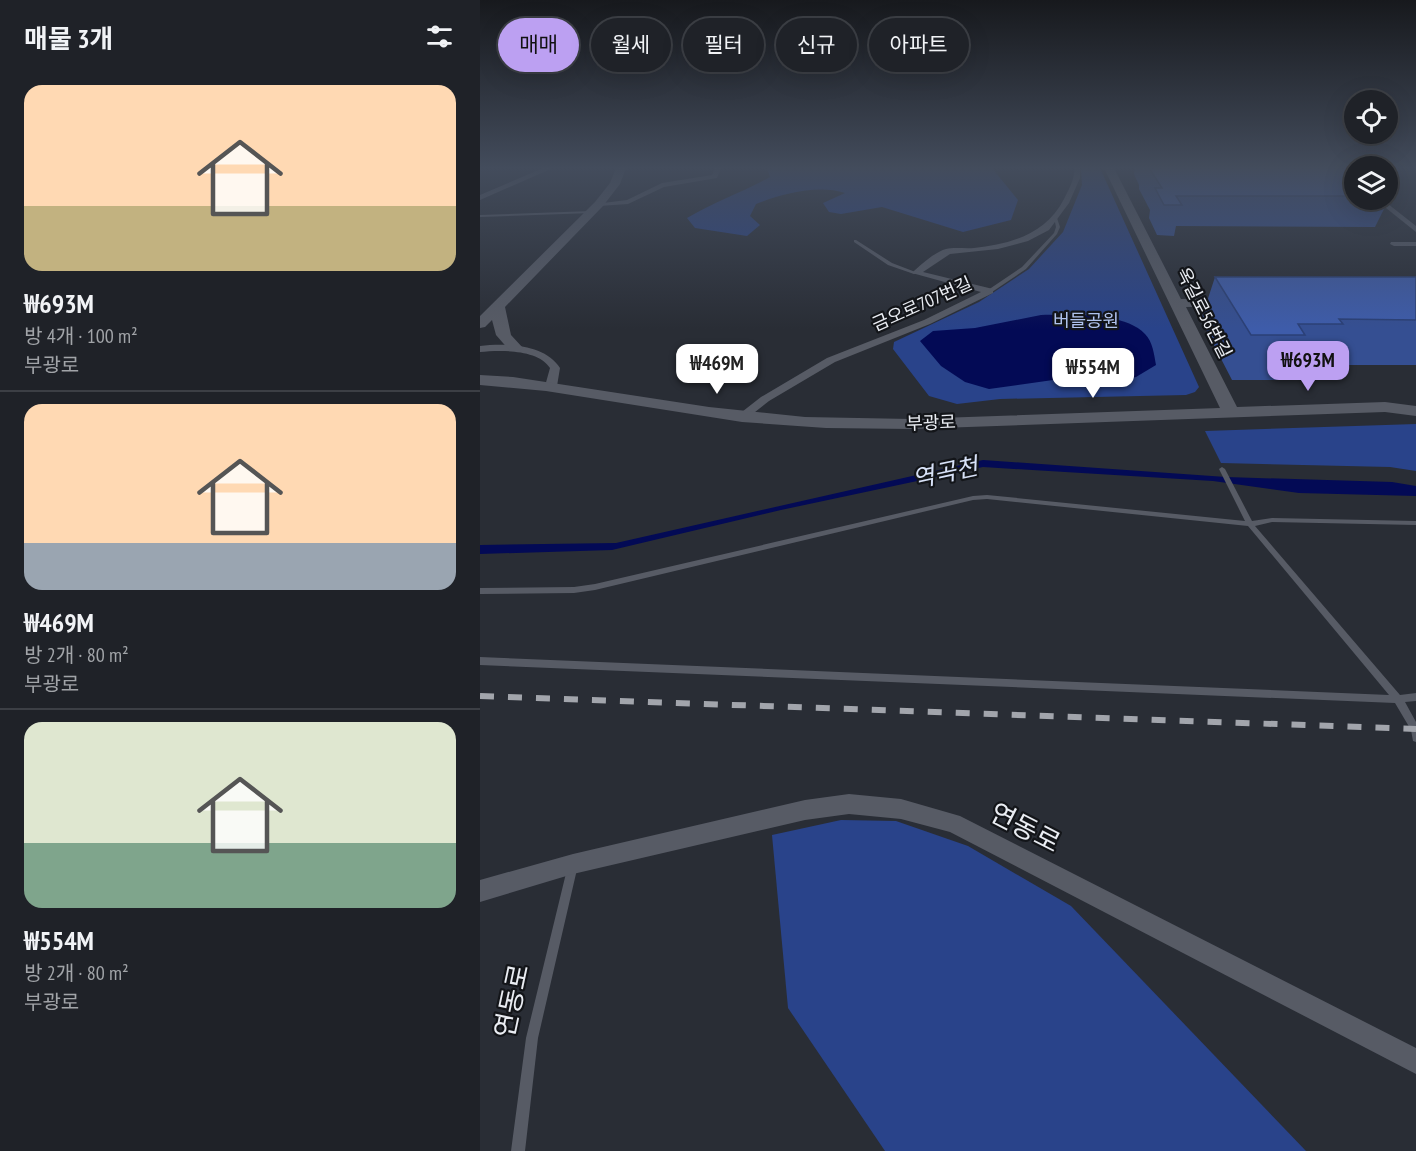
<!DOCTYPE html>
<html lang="ko">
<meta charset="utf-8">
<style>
body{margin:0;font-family:"PT Sans Narrow","Noto Sans KR",sans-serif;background:#272a30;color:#f1f3f6;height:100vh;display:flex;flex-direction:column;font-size:22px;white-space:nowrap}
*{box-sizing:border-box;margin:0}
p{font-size:20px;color:#a1a4a8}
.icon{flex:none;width:33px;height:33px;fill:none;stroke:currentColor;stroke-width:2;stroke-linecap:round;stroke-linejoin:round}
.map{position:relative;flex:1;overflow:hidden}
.sheet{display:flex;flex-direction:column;background:#1f2228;width:480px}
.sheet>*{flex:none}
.guide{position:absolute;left:18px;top:18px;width:570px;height:54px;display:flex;gap:12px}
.tools{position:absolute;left:864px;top:90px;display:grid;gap:12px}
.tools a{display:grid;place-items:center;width:54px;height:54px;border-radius:50%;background:#1f2228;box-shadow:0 6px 24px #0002,0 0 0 2px #3c3f45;font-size:30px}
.price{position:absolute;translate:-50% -51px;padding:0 14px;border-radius:12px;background:#fff;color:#222;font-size:20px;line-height:39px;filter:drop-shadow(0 2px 3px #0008)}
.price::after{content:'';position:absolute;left:50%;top:36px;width:18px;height:14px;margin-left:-9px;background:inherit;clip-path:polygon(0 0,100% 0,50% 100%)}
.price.active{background:#bca0f2;color:#111}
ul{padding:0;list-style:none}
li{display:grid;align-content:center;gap:12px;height:318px;padding:0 24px}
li+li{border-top:2px solid #3c3f45}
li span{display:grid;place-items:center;height:186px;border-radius:18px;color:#555}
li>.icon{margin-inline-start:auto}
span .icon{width:108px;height:108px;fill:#fffc;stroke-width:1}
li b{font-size:26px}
h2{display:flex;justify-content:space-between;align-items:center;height:72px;padding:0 24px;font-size:26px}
.chip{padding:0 21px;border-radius:27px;background:#1f2228;box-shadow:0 6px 24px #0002,0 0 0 2px #3c3f45;font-size:21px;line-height:54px}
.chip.active{background:#bca0f2;color:#111}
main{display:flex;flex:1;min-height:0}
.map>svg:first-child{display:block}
.green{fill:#29438a}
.water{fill:#030a55}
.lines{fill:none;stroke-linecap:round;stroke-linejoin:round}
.lane{fill:#575b65;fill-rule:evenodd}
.street{fill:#575b65;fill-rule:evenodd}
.secondary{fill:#575b65;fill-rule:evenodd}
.rail{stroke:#a2a5ac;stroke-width:6;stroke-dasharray:14 14;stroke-linecap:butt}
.wall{fill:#354f92}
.building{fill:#3e5caa;stroke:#2b4077;stroke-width:1.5}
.labels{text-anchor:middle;stroke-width:4.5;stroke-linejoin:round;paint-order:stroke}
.far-street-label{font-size:18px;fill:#eaedf3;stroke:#131519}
.far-park-label{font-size:18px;fill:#afc2ed;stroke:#131519}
.water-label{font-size:24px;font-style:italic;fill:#d8e2f8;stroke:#131519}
.near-street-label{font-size:27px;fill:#eaedf3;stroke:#131519}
</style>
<main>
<section class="sheet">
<h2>매물 3개<svg class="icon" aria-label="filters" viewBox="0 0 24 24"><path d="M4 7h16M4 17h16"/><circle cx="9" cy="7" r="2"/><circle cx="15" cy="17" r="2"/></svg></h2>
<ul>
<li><span style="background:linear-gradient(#ffd9b3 65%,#c2b280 0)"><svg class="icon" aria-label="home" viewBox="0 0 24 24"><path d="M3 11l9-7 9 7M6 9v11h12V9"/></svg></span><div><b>₩693M</b><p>방 4개 · 100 m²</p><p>부광로</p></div></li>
<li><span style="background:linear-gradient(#ffd9b3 75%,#9aa5b1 0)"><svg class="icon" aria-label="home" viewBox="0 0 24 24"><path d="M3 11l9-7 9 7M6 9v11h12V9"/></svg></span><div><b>₩469M</b><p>방 2개 · 80 m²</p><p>부광로</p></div></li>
<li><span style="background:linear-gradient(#dfe7d0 65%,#7fa58c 0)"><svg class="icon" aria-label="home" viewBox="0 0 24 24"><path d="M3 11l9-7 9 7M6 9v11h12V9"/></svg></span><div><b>₩554M</b><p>방 2개 · 80 m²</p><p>부광로</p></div></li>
</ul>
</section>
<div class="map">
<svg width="936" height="1151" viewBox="0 0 936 1151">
<rect width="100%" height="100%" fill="#292d35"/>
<!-- green -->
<g class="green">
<path d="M 287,168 L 512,168 L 538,200 L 531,220 L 483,232 L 402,207 L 361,214 L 349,212 L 343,203 L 365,193 C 338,184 301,194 276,204 L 270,216 L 280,225 L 267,236 L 215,228 L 207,218 C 234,202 263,192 290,177 Z"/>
<path d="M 601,168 L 620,168 L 719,387 L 715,392 L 706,395 L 520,399 L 477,404 L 449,396 L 413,349 L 414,342 L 499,302 L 549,269 L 583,232 L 602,185 Z"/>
<path d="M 936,424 L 936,471 L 910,467 L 741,463 L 725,431 Z"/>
<path d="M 361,820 L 416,821 L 488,846 L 591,906 L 826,1151 L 405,1151 L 308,1008 L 292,835 Z"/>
</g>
<!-- water -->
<g class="water">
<path d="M 561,315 C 590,315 644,312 665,334 C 673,342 674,355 676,365 L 656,377 L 616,386 L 573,380 L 509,389 L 485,382 L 461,366 L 440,341 L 453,331 L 495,328 Z"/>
<path d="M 503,460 L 746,477 L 912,482 L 936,486 L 936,496 L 819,493 L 733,481 L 503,467 L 301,510 L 132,550 L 0,554 L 0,545 L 136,543 Z"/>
</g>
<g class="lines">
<!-- lane -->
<g class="lane">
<path d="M 112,211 L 111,213 L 0,217 L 0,215 Z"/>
<path d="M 574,217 L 577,218 L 580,227 L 577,234 L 546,269 L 512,292 L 508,292 L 508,290 L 542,267 L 574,233 L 576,227 Z"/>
<path d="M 374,240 L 376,240 L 412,263 L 438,273 L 434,274 L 408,265 L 374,242 Z"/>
<path d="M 742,467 L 745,469 L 772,521 L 792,518 L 936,521 L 936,525 L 792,522 L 775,526 L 920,695 L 936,693 L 936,701 L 925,702 L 936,722 L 936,742 L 933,741 L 931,730 L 915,703 L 0,665 L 0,657 L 909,695 L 768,526 L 507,499 L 493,500 L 115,590 L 94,593 L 0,594 L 0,588 L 94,587 L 115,584 L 493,496 L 507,495 L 765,521 L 739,469 Z"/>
<path d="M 93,860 L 97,861 L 98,865 L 58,1038 L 45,1151 L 31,1151 L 46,1038 L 88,865 L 89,861 Z"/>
</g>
<!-- street -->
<g class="street">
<path d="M 63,168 L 73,168 L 0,200 L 0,195 Z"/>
<path d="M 235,168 L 241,168 L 237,178 L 184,187 L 148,204 L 119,206 L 115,204 L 147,200 L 182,183 L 232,175 Z"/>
<path d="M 594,168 L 600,168 L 600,178 L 589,203 L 569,230 L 548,241 L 518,249 L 470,254 L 443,272 L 513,289 L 513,293 L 450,324 L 355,362 L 289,401 L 266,419 L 258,419 L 258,415 L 281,397 L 347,358 L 444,320 L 501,292 L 432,273 C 440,265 455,252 466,249 C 474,247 486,249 494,248 C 531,244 566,234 584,199 C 589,189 595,179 594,168 Z"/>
<path d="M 896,200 L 903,200 L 936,226 L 936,232 Z"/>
<path d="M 911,242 L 936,242 L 936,246 L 914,246 L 910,244 Z"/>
<path d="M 0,346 C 26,343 65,344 80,368 L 77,386 L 71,389 L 65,386 L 70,368 C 58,349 20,350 0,352 Z"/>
<path d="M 369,794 L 421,799 L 480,816 L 936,1048 L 936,1074 L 470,832 L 421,819 L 369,814 L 325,820 L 93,874 L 0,902 L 0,880 L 93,854 L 325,800 Z"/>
</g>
<!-- secondary -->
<g class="secondary">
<path d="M 136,168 L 146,168 L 140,184 L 123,206 L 25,307 L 31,335 L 43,348 L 40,351 L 30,351 L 16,335 L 12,320 L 5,327 L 0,328 L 0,316 L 115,202 L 130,183 Z"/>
<path d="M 624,168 L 634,168 L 701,299 L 757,298 L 764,302 L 757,306 L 706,307 L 757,407 L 905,402 L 936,406 L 936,416 L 905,412 L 431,429 L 346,428 L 262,422 L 66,391 L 0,385 L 0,375 L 33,377 L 229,407 L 325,417 L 431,419 L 740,408 Z"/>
</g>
<!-- rail -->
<path class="rail" d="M 0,696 L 936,729"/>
</g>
<!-- wall -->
<g class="wall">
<path d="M 655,168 L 873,168 L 874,169 L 874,200 L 908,200 L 908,194 L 910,197 L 895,227 L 696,226 L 694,236 L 677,235 L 669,218 L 670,210 L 659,189 L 659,185 L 654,174 Z"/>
<path d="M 735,277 L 936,277 L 936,365 L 842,365 L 839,370 L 809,370 L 803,380 L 752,380 L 721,320 Z"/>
</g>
<!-- building -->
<g class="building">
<path d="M 669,168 L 873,168 L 874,169 L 874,196 L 696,196 L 702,205 L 684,205 L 675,188 L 682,188 Z"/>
<path d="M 735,277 L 936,277 L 936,320 L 859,319 L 863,324 L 818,324 L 825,335 L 771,335 Z"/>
</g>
<!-- sky -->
<linearGradient id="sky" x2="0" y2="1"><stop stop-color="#17191d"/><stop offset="0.51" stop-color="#434c5c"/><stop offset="1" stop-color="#434c5c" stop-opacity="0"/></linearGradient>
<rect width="936" height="329" fill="url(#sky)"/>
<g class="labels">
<!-- far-street labels -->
<g class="far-street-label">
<text transform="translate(442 304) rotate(-24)" y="6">금오로707번길</text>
<text transform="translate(724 313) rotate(63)" y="6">옥길로56번길</text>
<text transform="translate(451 423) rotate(-2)" y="6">부광로</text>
</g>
<!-- far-park labels -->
<g class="far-park-label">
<text x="606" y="327">버들공원</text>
</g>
<!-- water labels -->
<g class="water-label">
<text transform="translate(465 473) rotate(-12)" y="8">역곡천</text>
</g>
<!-- near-street labels -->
<g class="near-street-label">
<text transform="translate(545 828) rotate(27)" y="9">연동로</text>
<text transform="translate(32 1001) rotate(-78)" y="9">연동로</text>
</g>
</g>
</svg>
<div class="tools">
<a><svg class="icon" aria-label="locate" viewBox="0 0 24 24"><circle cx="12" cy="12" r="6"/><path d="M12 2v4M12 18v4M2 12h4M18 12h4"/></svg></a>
<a><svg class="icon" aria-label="layers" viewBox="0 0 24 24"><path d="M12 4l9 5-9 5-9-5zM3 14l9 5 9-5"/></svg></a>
</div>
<b class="price active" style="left:828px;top:392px">₩693M</b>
<b class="price" style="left:237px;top:395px">₩469M</b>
<b class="price" style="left:613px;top:399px">₩554M</b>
<div class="guide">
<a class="chip active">매매</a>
<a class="chip">월세</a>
<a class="chip">필터</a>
<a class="chip">신규</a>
<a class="chip">아파트</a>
</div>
</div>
</main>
